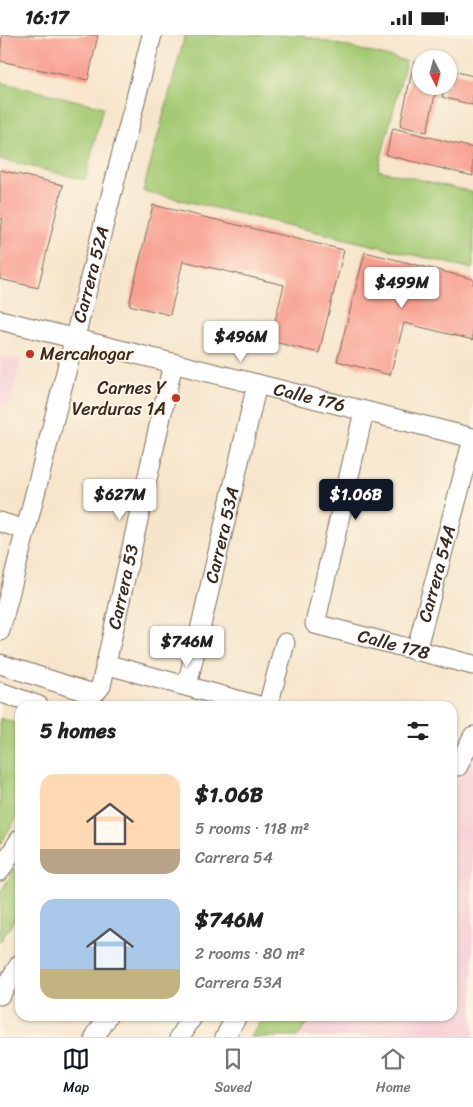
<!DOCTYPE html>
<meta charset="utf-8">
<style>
body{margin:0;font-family:Sriracha,sans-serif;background:#f6f6f6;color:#222;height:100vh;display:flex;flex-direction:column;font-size:19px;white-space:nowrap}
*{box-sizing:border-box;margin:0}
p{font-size:16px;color:#767676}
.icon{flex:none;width:28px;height:28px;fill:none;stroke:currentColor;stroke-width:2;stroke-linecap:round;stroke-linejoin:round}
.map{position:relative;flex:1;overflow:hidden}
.details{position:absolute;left:15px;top:666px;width:442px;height:320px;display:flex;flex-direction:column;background:#fff;border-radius:15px;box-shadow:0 1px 4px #0004}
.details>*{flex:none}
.needle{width:32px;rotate:174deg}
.fabs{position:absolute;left:412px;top:15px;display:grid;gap:10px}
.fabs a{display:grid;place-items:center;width:45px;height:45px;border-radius:50%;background:#fff;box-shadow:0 1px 4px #0004;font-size:25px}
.price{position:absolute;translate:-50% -42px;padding:0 11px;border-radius:5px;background:#fff;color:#222;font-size:16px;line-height:32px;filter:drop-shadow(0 1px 2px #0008)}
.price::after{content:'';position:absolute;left:50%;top:30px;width:15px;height:11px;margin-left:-8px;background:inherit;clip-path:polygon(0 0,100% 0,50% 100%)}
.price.on{background:#111827;color:#fff}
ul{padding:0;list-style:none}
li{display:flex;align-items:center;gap:15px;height:125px;padding:0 25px}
li span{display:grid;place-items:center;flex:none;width:140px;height:100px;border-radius:15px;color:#555}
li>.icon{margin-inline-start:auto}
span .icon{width:60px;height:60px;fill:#fffc;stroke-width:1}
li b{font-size:21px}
h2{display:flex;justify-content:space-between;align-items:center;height:60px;padding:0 25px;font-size:21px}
.status{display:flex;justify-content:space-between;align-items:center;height:35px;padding:0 25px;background:#fff;direction:ltr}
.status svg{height:14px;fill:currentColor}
.menu{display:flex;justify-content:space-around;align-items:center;height:70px;border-top:1px solid #e0e0e0;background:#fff;font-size:14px;color:#767676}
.menu a{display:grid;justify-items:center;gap:2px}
.menu .on{color:#111827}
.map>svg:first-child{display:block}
.built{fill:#f6cfd7}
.green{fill:#a4ca74;stroke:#707a49}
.building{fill:#f89f90}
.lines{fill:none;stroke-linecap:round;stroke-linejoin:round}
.minor-casing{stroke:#7c6b5b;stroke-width:21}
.minor{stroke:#fff;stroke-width:19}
.poi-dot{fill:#c8321e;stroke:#fcf5e5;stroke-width:2}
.labels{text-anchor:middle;stroke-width:4;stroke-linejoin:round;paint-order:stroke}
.street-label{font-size:18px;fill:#3b2a1e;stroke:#fcf5e5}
.poi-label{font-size:18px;fill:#3b2a1e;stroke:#fcf5e5;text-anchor:start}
</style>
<div class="status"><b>16:17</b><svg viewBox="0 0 49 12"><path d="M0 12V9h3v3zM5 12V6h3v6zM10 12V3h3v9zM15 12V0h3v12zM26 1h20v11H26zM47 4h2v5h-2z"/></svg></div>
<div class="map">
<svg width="473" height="1002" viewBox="0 0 473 1002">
<rect width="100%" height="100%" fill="#fcf5e5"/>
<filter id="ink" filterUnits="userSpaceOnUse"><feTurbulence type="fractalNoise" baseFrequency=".02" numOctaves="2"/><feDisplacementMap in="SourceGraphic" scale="10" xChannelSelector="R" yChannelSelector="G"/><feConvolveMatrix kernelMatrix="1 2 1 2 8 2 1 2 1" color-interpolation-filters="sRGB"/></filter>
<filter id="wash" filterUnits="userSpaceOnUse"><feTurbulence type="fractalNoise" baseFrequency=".0096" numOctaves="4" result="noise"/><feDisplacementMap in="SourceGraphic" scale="20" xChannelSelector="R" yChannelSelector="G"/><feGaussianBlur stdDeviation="1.12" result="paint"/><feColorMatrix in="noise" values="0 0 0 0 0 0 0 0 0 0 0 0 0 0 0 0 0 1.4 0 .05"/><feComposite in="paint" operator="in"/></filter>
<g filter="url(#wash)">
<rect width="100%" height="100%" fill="#f6e5cb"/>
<!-- built -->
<g class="built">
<path d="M 0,320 L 21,325 L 9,370 L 0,368 Z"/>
<path d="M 473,719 L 473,1002 L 298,1002 L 311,981 L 452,981 L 453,754 Z"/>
</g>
<!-- green -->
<g class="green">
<path d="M 185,0 L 300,0 L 406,26 L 378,135 L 473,157 L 473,234 L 143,156 Z"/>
<path d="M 0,47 L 103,72 L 85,145 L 0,124 Z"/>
<path d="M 0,683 L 20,690 L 20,777 L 0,810 Z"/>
<path d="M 20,825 L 20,876 L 0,907 L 0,858 Z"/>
<path d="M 263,981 L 311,981 L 298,1002 L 251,1002 Z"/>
</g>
<g id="blocks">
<!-- building -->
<g class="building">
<path d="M 2,0 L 98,0 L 88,45 L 0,26 Z"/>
<path d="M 414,27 L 421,28 L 421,51 L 437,51 L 427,97 L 400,91 Z"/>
<path d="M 449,35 L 473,41 L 473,70 L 442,62 L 445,51 L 449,51 Z"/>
<path d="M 393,93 L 473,113 L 473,141 L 386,120 Z"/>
<path d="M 0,135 L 63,150 L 38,253 L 0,244 L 0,196 L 3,184 L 0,184 Z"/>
<path d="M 153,170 L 344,215 L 319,318 L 270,306 L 284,250 L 183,226 L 170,280 L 129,270 Z"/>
<path d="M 365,217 L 473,244 L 473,305 L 404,288 L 390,340 L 337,326 Z"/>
</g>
</g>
</g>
<g filter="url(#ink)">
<use href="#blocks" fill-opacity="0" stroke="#7c6b5b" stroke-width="1"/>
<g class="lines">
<!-- minor casing -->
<g class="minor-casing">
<g id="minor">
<path id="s1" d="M 0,285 L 473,403"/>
<path id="s2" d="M 364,376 L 315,589 L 473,630"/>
<path d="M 0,487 L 26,495"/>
<path id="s3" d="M 0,596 L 152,0"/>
<path id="s4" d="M 416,616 L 473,404"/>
<path id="s5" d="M 0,629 L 90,658 L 96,657 L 101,651 L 173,328"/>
<path d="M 105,629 L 259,671"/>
<path id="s6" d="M 187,651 L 257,349"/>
<path d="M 0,657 L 39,671"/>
<path d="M 268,671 L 285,608"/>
<path d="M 452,730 L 458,731 L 473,701"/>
<path d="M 0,836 L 20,804"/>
<path d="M 0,960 L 20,929"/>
<path d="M 95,1002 L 108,981"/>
<path d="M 180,1002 L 193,981"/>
<path d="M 225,1002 L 237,981"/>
</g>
</g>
<!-- minor -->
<use href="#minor" class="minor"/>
</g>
</g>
<!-- markers -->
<g class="poi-dot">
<circle cx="30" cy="319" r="5"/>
<circle cx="176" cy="363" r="5"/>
</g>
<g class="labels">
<!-- street labels -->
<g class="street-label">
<text dy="6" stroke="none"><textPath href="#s3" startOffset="368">Carrera 52A</textPath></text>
<text dy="6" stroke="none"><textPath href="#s1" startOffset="319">Calle 176</textPath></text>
<text dy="6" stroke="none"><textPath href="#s6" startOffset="155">Carrera 53A</textPath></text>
<text dy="6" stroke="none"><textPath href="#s4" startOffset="80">Carrera 54A</textPath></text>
<text dy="6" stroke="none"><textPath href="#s5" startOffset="210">Carrera 53</textPath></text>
<text dy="6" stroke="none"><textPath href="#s2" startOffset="300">Calle 178</textPath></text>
</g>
<!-- poi labels -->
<g class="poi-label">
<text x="40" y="325">Mercahogar</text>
<text x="166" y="359" text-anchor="end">Carnes Y<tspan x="166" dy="21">Verduras 1A</tspan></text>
</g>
</g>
</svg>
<div class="fabs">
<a><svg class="needle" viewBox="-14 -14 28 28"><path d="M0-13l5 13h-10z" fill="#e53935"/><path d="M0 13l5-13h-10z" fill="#767676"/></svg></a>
</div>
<b class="price" style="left:402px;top:274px">$499M</b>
<b class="price" style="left:241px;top:328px">$496M</b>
<b class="price" style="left:120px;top:486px">$627M</b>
<b class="price on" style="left:356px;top:486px">$1.06B</b>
<b class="price" style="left:187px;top:633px">$746M</b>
<section class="details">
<h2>5 homes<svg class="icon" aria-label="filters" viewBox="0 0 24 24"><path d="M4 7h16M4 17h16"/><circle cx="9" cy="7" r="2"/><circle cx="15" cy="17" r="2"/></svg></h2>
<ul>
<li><span style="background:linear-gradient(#ffd9b3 75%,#b9a48a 0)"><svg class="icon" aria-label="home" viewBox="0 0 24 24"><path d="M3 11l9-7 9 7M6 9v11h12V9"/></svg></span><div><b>$1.06B</b><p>5 rooms · 118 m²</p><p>Carrera 54</p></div></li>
<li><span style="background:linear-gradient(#a9c7e8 70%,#c2b280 0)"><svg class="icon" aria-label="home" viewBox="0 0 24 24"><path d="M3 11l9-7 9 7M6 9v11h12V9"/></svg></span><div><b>$746M</b><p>2 rooms · 80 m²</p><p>Carrera 53A</p></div></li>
</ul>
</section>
</div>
<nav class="menu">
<a class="on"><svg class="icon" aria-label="map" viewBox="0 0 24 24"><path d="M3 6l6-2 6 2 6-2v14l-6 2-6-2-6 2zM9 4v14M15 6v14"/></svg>Map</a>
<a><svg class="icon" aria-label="saved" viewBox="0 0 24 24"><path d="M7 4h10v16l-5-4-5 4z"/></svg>Saved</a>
<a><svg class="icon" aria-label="home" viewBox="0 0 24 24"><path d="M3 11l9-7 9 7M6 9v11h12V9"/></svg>Home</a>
</nav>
